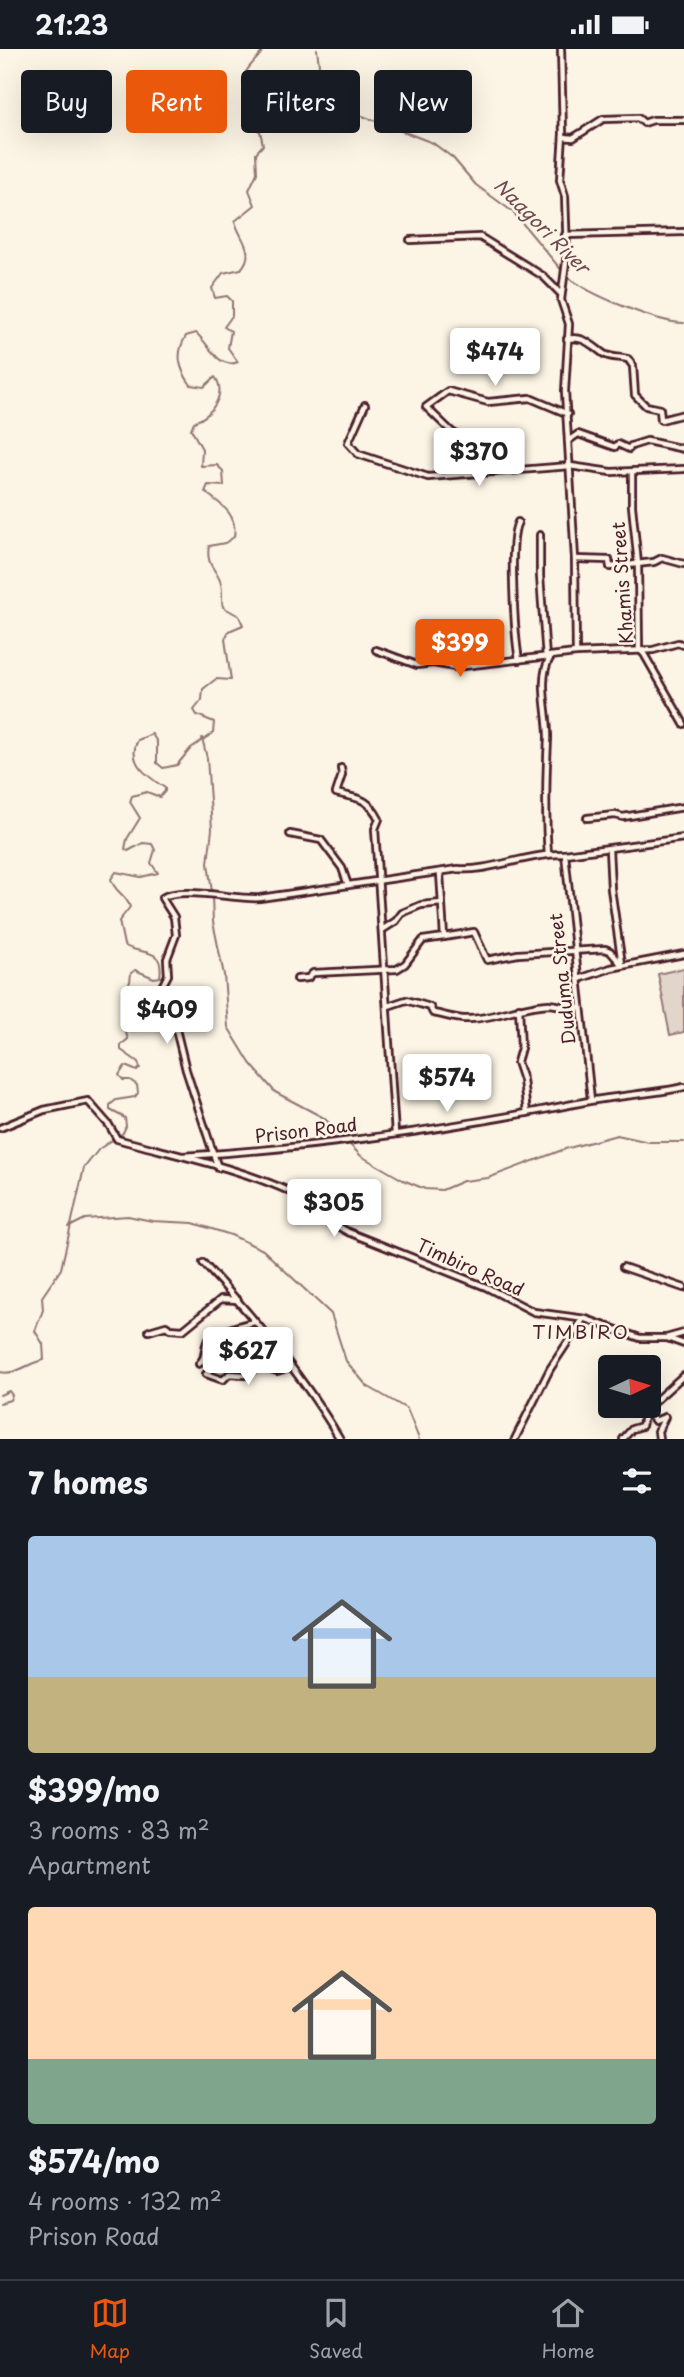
<!DOCTYPE html>
<meta charset="utf-8">
<style>
body{margin:0;font-family:"Playpen Sans",sans-serif;background:#20242c;color:#f1f3f6;height:100vh;display:flex;flex-direction:column;font-size:26px;white-space:nowrap}
*{box-sizing:border-box;margin:0}
p{font-size:23px;color:#9ea1a6}
.icon{flex:none;width:38px;height:38px;fill:none;stroke:currentColor;stroke-width:2;stroke-linecap:round;stroke-linejoin:round}
.map{position:relative;height:1390px;overflow:hidden}
.panel{display:flex;flex-direction:column;background:#171b24;flex:1}
.panel>*{flex:none}
.hud{position:absolute;left:21px;top:21px;width:642px;height:63px;display:flex;gap:14px}
.needle{width:46px;rotate:86deg}
.tools{position:absolute;left:598px;top:1306px;display:grid;gap:14px}
.tools a{display:grid;place-items:center;width:63px;height:63px;border-radius:7px;background:#171b24;box-shadow:0 7px 28px #0002;font-size:35px}
.price{position:absolute;translate:-50% -60px;padding:0 16px;border-radius:7px;background:#fff;color:#222;font-size:23px;line-height:46px;filter:drop-shadow(0 2px 4px #0008)}
.price::after{content:'';position:absolute;left:50%;top:42px;width:21px;height:16px;margin-left:-10px;background:inherit;clip-path:polygon(0 0,100% 0,50% 100%)}
.price.on{background:#ea580c;color:#fff}
ul{padding:0;list-style:none}
li{display:grid;align-content:center;gap:14px;height:371px;padding:0 28px}
li span{display:grid;place-items:center;height:217px;border-radius:7px;color:#555}
li>.icon{margin-inline-start:auto}
span .icon{width:126px;height:126px;fill:#fffc;stroke-width:1}
li b{font-size:30px}
h2{display:flex;justify-content:space-between;align-items:center;height:84px;padding:0 28px;font-size:30px}
.pill{padding:0 24px;border-radius:7px;background:#171b24;box-shadow:0 7px 28px #0002;font-size:24px;line-height:63px}
.pill.on{background:#ea580c;color:#fff}
.status{display:flex;justify-content:space-between;align-items:center;height:49px;padding:0 35px;background:#171b24;direction:ltr}
.status svg{height:19px;fill:currentColor}
.menu{display:flex;justify-content:space-around;align-items:center;height:98px;border-top:2px solid #363941;background:#171b24;font-size:19px;color:#9ea1a6}
.menu a{display:grid;justify-items:center;gap:4px}
.menu .on{color:#ea580c}
.map>svg:first-child{display:block}
.green{fill:#e2d5ca;stroke:#967a7a;stroke-width:2}
.lines{fill:none;stroke-linecap:round;stroke-linejoin:round}
.stream{stroke:#917474;stroke-width:2}
.minor-casing{stroke:#4a1f2b;stroke-width:10}
.minor{stroke:#fcf5e5;stroke-width:4.5}
.labels{text-anchor:middle;stroke-width:5;stroke-linejoin:round;paint-order:stroke}
.street-label{font-size:18px;fill:#4a1f2b;stroke:#fcf5e5}
.water-label{font-size:19px;font-style:italic;fill:#6d4950;stroke:#fcf5e5}
.neighbourhood-label{font-size:19px;letter-spacing:2px;fill:#4a1f2b;stroke:#fcf5e5}
</style>
<div class="status"><b>21:23</b><svg viewBox="0 0 49 12"><path d="M0 12V9h3v3zM5 12V6h3v6zM10 12V3h3v9zM15 12V0h3v12zM26 1h20v11H26zM47 4h2v5h-2z"/></svg></div>
<div class="map">
<svg width="684" height="1390" viewBox="0 0 684 1390">
<rect width="100%" height="100%" fill="#fcf5e5"/>
<filter id="ink" filterUnits="userSpaceOnUse"><feTurbulence type="fractalNoise" baseFrequency=".0143" numOctaves="2"/><feDisplacementMap in="SourceGraphic" scale="14" xChannelSelector="R" yChannelSelector="G"/><feConvolveMatrix kernelMatrix="1 2 1 2 8 2 1 2 1" color-interpolation-filters="sRGB"/></filter>
<g filter="url(#ink)">
<!-- green -->
<path class="green" d="M 684,919 L 684,983 L 670,986 L 658,925 Z"/>
<g class="lines">
<!-- stream -->
<g class="stream">
<path d="M 270,54 L 281,57 L 319,57 L 352,63 L 433,94 L 453,109 L 476,136 L 513,163 L 563,223"/>
<path d="M 306,56 L 319,16 L 317,0"/>
<path d="M 567,227 C 587,245 658,274 684,274"/>
<path d="M 202,689 L 207,709 L 212,780 L 208,814 L 212,843"/>
<path d="M 212,848 L 213,873 L 224,926 L 228,978 L 250,1014 L 275,1043 L 324,1069 L 361,1107 L 403,1131 L 425,1140 L 442,1141 L 463,1132 L 488,1129 L 565,1100 L 617,1086 L 649,1093 L 684,1093"/>
<path d="M 69,1178 L 85,1170 L 128,1167 L 152,1172 L 193,1174 L 231,1186 L 263,1201 L 331,1265 L 346,1312 L 367,1337 L 407,1360 L 419,1390"/>
<path d="M 0,1323 C 16,1327 29,1313 44,1311 L 43,1295 L 35,1282 L 43,1261 L 42,1248 L 61,1220 L 84,1119 L 99,1100 L 123,1084 L 126,1077 L 125,1069 L 110,1061 L 110,1056 L 116,1051 L 135,1048 L 138,1044 L 137,1036 L 130,1031 L 123,1031 L 119,1026 L 125,1017 L 137,1022 L 140,1019 L 138,1013 L 121,1001 L 121,996 L 128,990 L 125,981 L 131,972 L 124,958 L 122,943 L 130,933 L 131,924 L 135,921 L 154,929 L 160,928 C 165,896 139,907 124,896 L 119,872 L 130,858 C 126,845 114,843 111,830 L 116,823 L 141,828 L 158,824 L 151,814 L 155,801 L 152,795 L 143,794 L 128,802 L 125,800 L 127,790 L 140,769 L 130,753 L 132,747 L 147,743 L 160,748 L 165,742 L 165,739 C 147,727 126,713 138,691 L 152,685 L 157,693 L 157,714 L 163,719 L 177,716 L 191,699 L 213,684 L 214,673 L 197,666 L 194,661 L 202,651 L 203,640 L 216,630 L 231,631 L 225,590 L 229,582 L 243,576 L 239,567 L 223,558 C 221,550 223,542 221,535 C 218,521 205,517 209,497 L 225,494 L 234,488 C 238,464 220,455 205,443 L 208,436 L 224,437 L 223,422 L 217,416 L 201,417 L 202,400 L 191,380 L 194,373 C 212,367 227,344 215,328 L 204,338 L 191,336 C 179,320 175,305 186,287 L 196,284 C 209,294 217,321 238,313 L 228,299 L 231,282 L 224,278 L 232,267 L 232,252 L 227,247 L 215,249 L 212,239 L 223,224 L 241,220 C 257,202 239,190 235,172 L 255,156 L 249,141 L 257,124 L 256,104 L 263,96 L 260,82 L 250,77 L 244,68 L 268,58 L 267,46 L 244,37 C 241,20 256,14 264,0"/>
<path d="M 0,1346 L 9,1342 L 12,1346 L 10,1351 L 0,1354"/>
</g>
<!-- minor casing -->
<g class="minor-casing">
<g id="minor">
<path d="M 561,0 L 563,85 L 560,131 L 565,147 L 567,205 L 561,251 L 569,275 L 565,342 L 575,510 L 576,604"/>
<path d="M 563,88 L 573,89 L 603,70 L 638,69 L 644,74 L 653,71 L 684,71"/>
<path d="M 565,186 L 684,183"/>
<path d="M 410,191 L 480,188 L 543,227 L 561,245"/>
<path d="M 567,290 C 584,286 592,297 604,305 C 610,309 620,308 628,310 L 633,317 L 635,346 L 646,357 L 660,360 L 661,371 L 684,365"/>
<path d="M 365,356 L 348,394 L 358,405 L 428,428 L 570,417 L 611,423 L 684,420"/>
<path d="M 568,392 L 578,385 L 615,398 L 618,395 L 629,400 L 631,397 L 647,392 L 684,400"/>
<path d="M 512,419 L 452,383 L 426,358 L 448,342 L 488,353 L 530,349 L 568,365"/>
<path d="M 632,423 L 632,457 L 638,515 L 639,600 L 644,605 L 684,675"/>
<path d="M 518,473 C 508,490 515,589 519,611"/>
<path d="M 540,486 L 540,527 L 546,609"/>
<path d="M 575,510 L 609,511 L 610,518 L 654,513 L 662,509 L 684,515"/>
<path d="M 376,601 L 417,616 L 433,614 L 455,618 L 576,604 L 653,601 L 678,594 L 684,596"/>
<path d="M 341,719 L 342,726 L 336,744 C 357,750 367,747 379,770 L 375,780 L 395,1085"/>
<path d="M 587,769 L 615,766 L 623,768 L 684,758"/>
<path d="M 290,785 L 321,791 L 342,819 L 348,836"/>
<path d="M 609,800 L 611,840 L 622,915"/>
<path d="M 548,805 C 545,766 546,728 548,690 C 549,666 537,630 550,609"/>
<path d="M 565,805 L 591,1051"/>
<path d="M 382,881 L 396,872 L 402,864 L 421,856 L 442,854"/>
<path d="M 444,888 L 474,883 L 487,911 L 518,905 L 605,900 L 610,902 L 622,916"/>
<path d="M 297,930 L 308,929 L 313,924 L 397,920 L 405,915 L 423,891 L 444,888 L 440,824"/>
<path d="M 579,930 L 611,919 L 684,905"/>
<path d="M 388,957 L 406,951 L 430,958 L 433,964 C 446,966 457,971 470,970 C 497,969 522,956 549,955 C 557,955 568,960 581,959"/>
<path d="M 519,959 L 521,999 L 517,1013 L 523,1031 L 527,1064"/>
<path d="M 0,1079 L 44,1061 L 88,1052 L 109,1076 L 117,1090 C 175,1106 236,1118 291,1143 C 313,1153 327,1173 348,1183 L 486,1238 L 534,1263 L 586,1270 L 640,1289 L 666,1289 L 684,1284"/>
<path d="M 183,1107 C 319,1099 455,1079 589,1052 C 621,1046 653,1045 684,1038"/>
<path d="M 218,1119 L 186,1021 L 173,968 L 159,943 L 168,926 L 167,910 L 176,886 L 174,868 L 162,849 C 180,837 237,851 260,849 L 458,820 C 489,823 528,804 565,805 L 684,789"/>
<path d="M 203,1214 C 253,1267 303,1327 340,1390"/>
<path d="M 623,1218 L 684,1239"/>
<path d="M 149,1282 L 166,1277 L 170,1280 L 183,1281 L 221,1250 L 238,1251"/>
<path d="M 667,1289 L 684,1295"/>
<path d="M 199,1315 C 207,1307 203,1302 207,1293 C 211,1284 244,1275 255,1273"/>
<path d="M 206,1325 L 223,1331 L 229,1325 L 245,1326 L 259,1316 L 277,1322 L 289,1318"/>
<path d="M 646,1361 L 655,1372 L 665,1368 L 658,1382 L 659,1390"/>
<path d="M 515,1390 L 550,1320 L 583,1270"/>
<path d="M 623,1390 L 632,1380 L 642,1377 L 645,1361 L 684,1326"/>
</g>
</g>
<!-- minor -->
<use href="#minor" class="minor"/>
</g>
</g>
<g class="labels">
<!-- street labels -->
<g class="street-label">
<text transform="translate(623 534) rotate(-94)" y="6">Khamis Street</text>
<text transform="translate(563 930) rotate(-96)" y="6">Duduma Street</text>
<text transform="translate(306 1082) rotate(-7)" y="6">Prison Road</text>
<text transform="translate(470 1219) rotate(24)" y="6">Timbiro Road</text>
</g>
<!-- water labels -->
<g class="water-label">
<text transform="translate(542 177) rotate(45)" y="7">Naagori River</text>
</g>
<!-- neighbourhood labels -->
<g class="neighbourhood-label">
<text x="581" y="1290">TIMBIRO</text>
</g>
</g>
</svg>
<div class="tools">
<a><svg class="needle" viewBox="-14 -14 28 28"><path d="M0-13l5 13h-10z" fill="#e53935"/><path d="M0 13l5-13h-10z" fill="#9ea1a6"/></svg></a>
</div>
<b class="price" style="left:495px;top:339px">$474</b>
<b class="price" style="left:479px;top:439px">$370</b>
<b class="price on" style="left:460px;top:630px">$399</b>
<b class="price" style="left:167px;top:997px">$409</b>
<b class="price" style="left:447px;top:1065px">$574</b>
<b class="price" style="left:334px;top:1190px">$305</b>
<b class="price" style="left:248px;top:1338px">$627</b>
<div class="hud">
<a class="pill">Buy</a>
<a class="pill on">Rent</a>
<a class="pill">Filters</a>
<a class="pill">New</a>
</div>
</div>
<section class="panel">
<h2>7 homes<svg class="icon" aria-label="filters" viewBox="0 0 24 24"><path d="M4 7h16M4 17h16"/><circle cx="9" cy="7" r="2"/><circle cx="15" cy="17" r="2"/></svg></h2>
<ul>
<li><span style="background:linear-gradient(#a9c7e8 65%,#c2b280 0)"><svg class="icon" aria-label="home" viewBox="0 0 24 24"><path d="M3 11l9-7 9 7M6 9v11h12V9"/></svg></span><div><b>$399/mo</b><p>3 rooms · 83 m²</p><p>Apartment</p></div></li>
<li><span style="background:linear-gradient(#ffd9b3 70%,#7fa58c 0)"><svg class="icon" aria-label="home" viewBox="0 0 24 24"><path d="M3 11l9-7 9 7M6 9v11h12V9"/></svg></span><div><b>$574/mo</b><p>4 rooms · 132 m²</p><p>Prison Road</p></div></li>
</ul>
</section>
<nav class="menu">
<a class="on"><svg class="icon" aria-label="map" viewBox="0 0 24 24"><path d="M3 6l6-2 6 2 6-2v14l-6 2-6-2-6 2zM9 4v14M15 6v14"/></svg>Map</a>
<a><svg class="icon" aria-label="saved" viewBox="0 0 24 24"><path d="M7 4h10v16l-5-4-5 4z"/></svg>Saved</a>
<a><svg class="icon" aria-label="home" viewBox="0 0 24 24"><path d="M3 11l9-7 9 7M6 9v11h12V9"/></svg>Home</a>
</nav>
